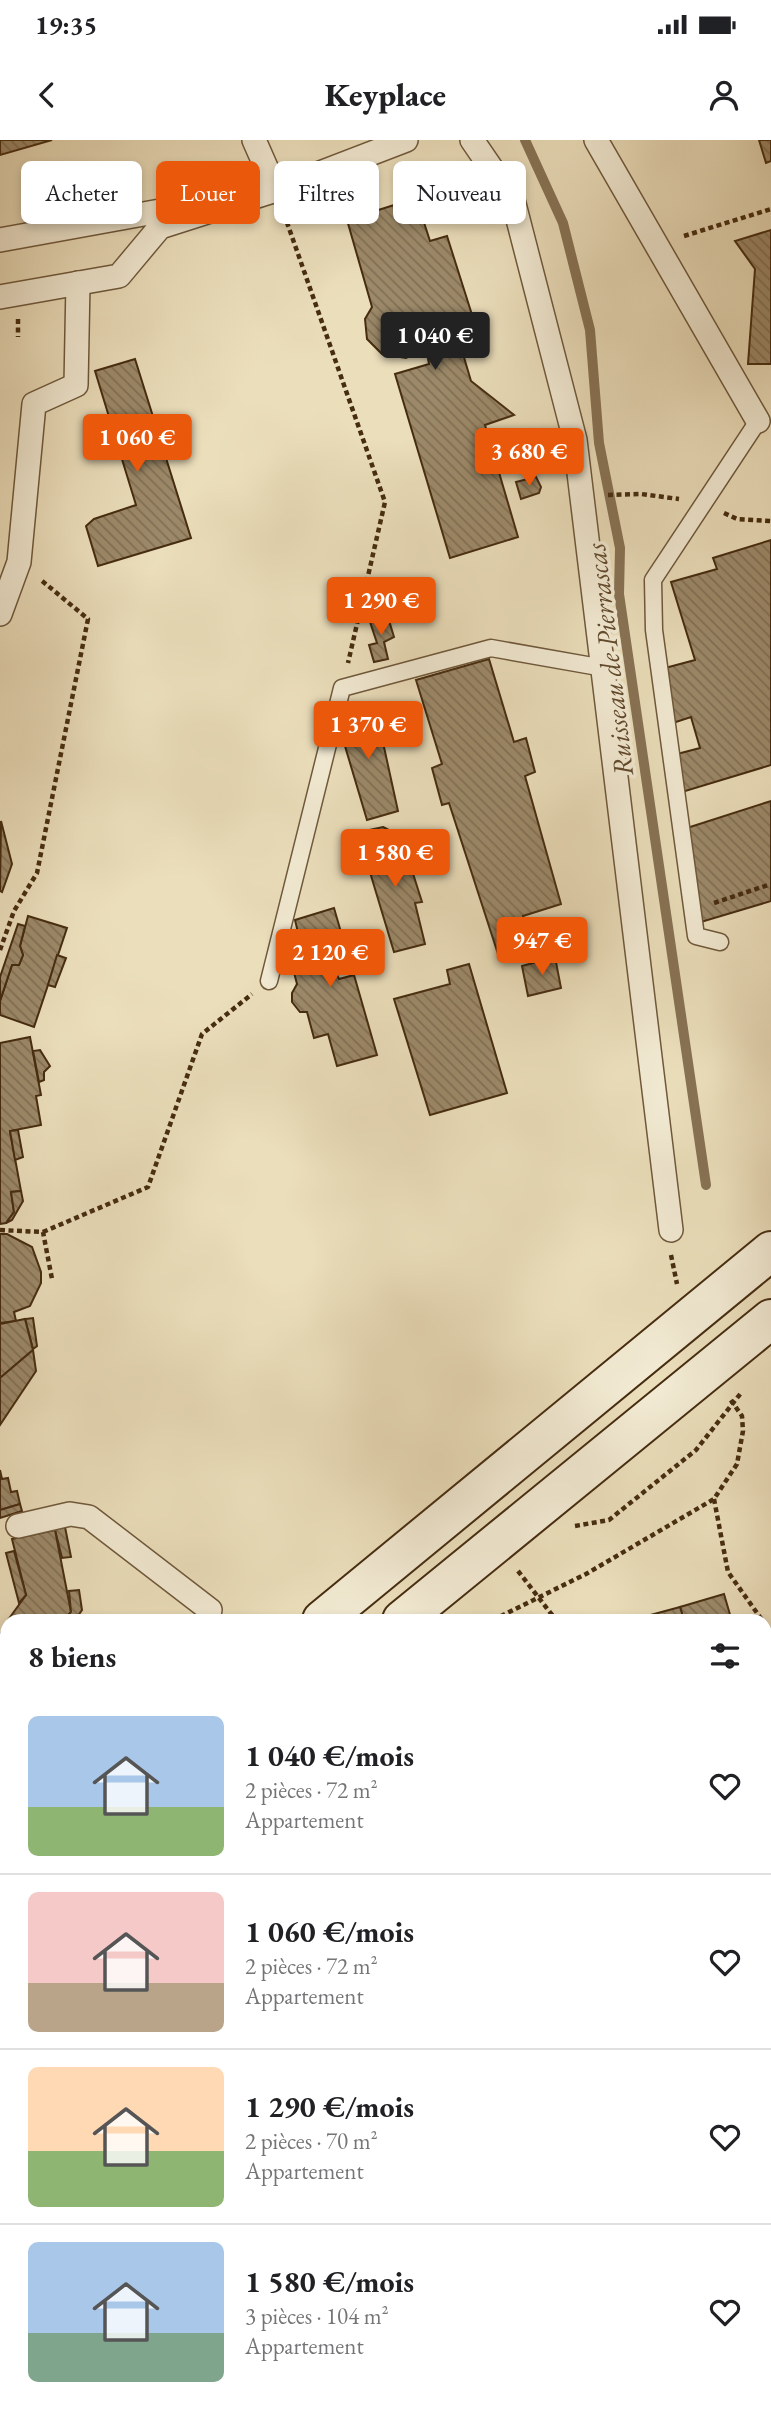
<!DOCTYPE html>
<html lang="fr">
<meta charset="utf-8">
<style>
body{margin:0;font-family:"EB Garamond",serif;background:#f6f6f6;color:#202124;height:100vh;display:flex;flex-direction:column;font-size:26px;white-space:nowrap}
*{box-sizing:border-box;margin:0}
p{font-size:23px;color:#757577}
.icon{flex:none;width:38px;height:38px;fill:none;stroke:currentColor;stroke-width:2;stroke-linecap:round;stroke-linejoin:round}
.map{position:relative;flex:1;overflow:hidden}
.sheet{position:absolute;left:0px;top:1474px;width:772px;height:800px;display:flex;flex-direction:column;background:#fff;border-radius:21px 21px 0 0;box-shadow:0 4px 10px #0003}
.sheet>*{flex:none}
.top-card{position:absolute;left:21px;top:21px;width:730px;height:63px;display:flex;gap:14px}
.price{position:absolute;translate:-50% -60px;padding:0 16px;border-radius:7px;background:#ea580c;color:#fff;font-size:23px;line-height:46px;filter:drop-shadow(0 2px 4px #0008)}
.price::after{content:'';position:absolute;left:50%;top:42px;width:21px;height:16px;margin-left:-10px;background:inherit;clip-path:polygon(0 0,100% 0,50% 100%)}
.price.active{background:#222;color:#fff}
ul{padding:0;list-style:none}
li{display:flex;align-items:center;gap:21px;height:175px;padding:0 28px}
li+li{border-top:2px solid #e0e0e0}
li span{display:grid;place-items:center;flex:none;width:196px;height:140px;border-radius:10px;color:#555}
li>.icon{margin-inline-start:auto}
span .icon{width:84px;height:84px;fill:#fffc;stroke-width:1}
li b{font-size:30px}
h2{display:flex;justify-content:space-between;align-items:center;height:84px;padding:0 28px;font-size:30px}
.chip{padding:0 24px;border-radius:10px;background:#fff;box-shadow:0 4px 10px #0003;font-size:24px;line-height:63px}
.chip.active{background:#ea580c;color:#fff}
.status{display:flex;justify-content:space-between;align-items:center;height:49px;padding:0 35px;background:#fff;direction:ltr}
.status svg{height:19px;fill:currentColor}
header{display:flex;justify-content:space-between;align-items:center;height:91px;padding:0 28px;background:#fff;font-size:32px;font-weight:800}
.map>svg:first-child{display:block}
.grass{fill:url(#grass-tufts);stroke:#8a7657;stroke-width:2}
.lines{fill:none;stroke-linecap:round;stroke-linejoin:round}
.stream{stroke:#877254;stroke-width:10}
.building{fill:url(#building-back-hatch);stroke:#462c10;stroke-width:2}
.service-casing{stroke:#6f583b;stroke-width:19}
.pedestrian-casing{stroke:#6f583b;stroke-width:26}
.minor-casing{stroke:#6f583b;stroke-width:35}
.secondary-casing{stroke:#462c10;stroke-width:42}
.path{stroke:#462c10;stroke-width:4.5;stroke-dasharray:5 3.5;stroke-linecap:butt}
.service{stroke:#f2ead3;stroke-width:16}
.pedestrian{stroke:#f2ead3;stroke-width:23}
.minor{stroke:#f2ead3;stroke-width:32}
.secondary{stroke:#f2ead3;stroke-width:38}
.labels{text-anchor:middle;stroke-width:7;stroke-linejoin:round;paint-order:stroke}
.water-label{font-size:28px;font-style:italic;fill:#61492c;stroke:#f2ead3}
</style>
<div class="status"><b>19:35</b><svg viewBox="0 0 49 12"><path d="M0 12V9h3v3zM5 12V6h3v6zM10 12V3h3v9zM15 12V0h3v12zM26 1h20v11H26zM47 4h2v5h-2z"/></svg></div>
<header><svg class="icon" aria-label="back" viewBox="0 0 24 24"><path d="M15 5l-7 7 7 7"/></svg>Keyplace<svg class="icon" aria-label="person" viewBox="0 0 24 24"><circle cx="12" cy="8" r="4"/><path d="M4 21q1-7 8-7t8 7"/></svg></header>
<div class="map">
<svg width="771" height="2272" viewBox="0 0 771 2272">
<defs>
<pattern id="grass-tufts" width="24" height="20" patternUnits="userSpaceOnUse" patternTransform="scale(1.75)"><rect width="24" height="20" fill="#cfc09e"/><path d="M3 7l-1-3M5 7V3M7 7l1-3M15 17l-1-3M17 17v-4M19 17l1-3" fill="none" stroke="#b3a587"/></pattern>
<pattern id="building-back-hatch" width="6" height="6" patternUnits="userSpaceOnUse" patternTransform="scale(1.75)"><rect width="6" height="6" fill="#9c8969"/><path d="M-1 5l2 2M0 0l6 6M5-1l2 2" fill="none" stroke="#817055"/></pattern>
</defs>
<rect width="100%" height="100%" fill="#ebdebb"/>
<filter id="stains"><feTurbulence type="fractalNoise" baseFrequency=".00286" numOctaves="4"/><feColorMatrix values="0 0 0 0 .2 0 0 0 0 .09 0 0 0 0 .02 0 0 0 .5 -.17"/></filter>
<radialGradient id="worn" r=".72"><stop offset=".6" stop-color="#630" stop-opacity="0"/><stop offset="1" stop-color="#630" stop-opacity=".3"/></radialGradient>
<!-- grass -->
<g class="grass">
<path d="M 765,1679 L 771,1681 L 771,2014 L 765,2012 Z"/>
<path d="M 771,2017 L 771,2112 L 765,2116 L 765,2035 Z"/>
</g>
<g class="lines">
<!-- stream -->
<path class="stream" d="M 525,0 L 563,83 L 590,190 L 599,303 L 620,408 L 619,454 L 706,1045"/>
</g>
<!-- building -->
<g class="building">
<path d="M 0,0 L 52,0 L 0,15 Z"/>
<path d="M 759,0 L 771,0 L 771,21 L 766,23 Z"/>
<path d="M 416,58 L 430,101 L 447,96 L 474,181 L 455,187 L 471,241 L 514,275 L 485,285 L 518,397 L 450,418 L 395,234 L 429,224 L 426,207 L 406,218 L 382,214 L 367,199 L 365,179 L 372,167 L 347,80 Z"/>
<path d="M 771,90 L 771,224 L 748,224 L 755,129 L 735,101 Z"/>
<path d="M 135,219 L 191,398 L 98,426 L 86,386 L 94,379 L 136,365 L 95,231 Z"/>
<path d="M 536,337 L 541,347 L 539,353 L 521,359 L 516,342 Z"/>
<path d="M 771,400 L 771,625 L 682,652 L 677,614 L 700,608 L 691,577 L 673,583 L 665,528 L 695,520 L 671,442 L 717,429 L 713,418 Z"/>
<path d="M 387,474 L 394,497 L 384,502 L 388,519 L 374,522 L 369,505 L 377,503 L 369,479 Z"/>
<path d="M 489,519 L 514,602 L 526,598 L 535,632 L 525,636 L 561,764 L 523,776 L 532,806 L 499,817 L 449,663 L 442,665 L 432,628 L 442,624 L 416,540 Z"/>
<path d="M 375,566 L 398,671 L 367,680 L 336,576 Z"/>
<path d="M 771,661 L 771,761 L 701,782 L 687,688 Z"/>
<path d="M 1,681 L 12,724 L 2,752 L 0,751 Z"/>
<path d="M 383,687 L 389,690 L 393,701 L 402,699 L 422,762 L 415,763 L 425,804 L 394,812 L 363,709 L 371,707 L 369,690 Z"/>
<path d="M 334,768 L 351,827 L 336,833 L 339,839 L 354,835 L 377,915 L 337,926 L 328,894 L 314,898 L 307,872 L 300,872 L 292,862 L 292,853 L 297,844 L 290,817 L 303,813 L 295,780 Z"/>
<path d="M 28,776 L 67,788 L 34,887 L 0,875 L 0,861 L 12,825 L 19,825 L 23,815 L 20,806 Z"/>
<path d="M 18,784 L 25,786 L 20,806 L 23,815 L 19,825 L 12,825 L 0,861 L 0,837 Z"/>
<path d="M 57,815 L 66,818 L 55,847 L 48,845 Z"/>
<path d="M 555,817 L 561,848 L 528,856 L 522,826 Z"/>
<path d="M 469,824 L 507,953 L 430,975 L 394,859 L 450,844 L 447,830 Z"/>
<path d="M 30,897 L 41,955 L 36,956 L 41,985 L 10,991 L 21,1051 L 11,1052 L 14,1072 L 6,1083 L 0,1084 L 0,903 Z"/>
<path d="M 40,910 L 50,926 L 44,932 L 44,940 L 39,942 L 33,911 Z"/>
<path d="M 18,990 L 23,1017 L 15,1020 L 10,991 Z"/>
<path d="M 21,1051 L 23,1061 L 12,1080 L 6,1083 L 14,1072 L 11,1052 Z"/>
<path d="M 0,1094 L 7,1094 L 32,1107 L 41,1132 L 41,1143 L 30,1166 L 14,1172 L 16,1181 L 0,1183 Z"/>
<path d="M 33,1178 L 37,1206 L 33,1209 L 25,1179 Z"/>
<path d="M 25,1179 L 33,1210 L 0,1238 L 0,1184 Z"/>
<path d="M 33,1210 L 36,1231 L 0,1285 L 0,1238 Z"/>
<path d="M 0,1330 L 2,1339 L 8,1338 L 11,1352 L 17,1351 L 20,1364 L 0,1370 Z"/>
<path d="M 20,1364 L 22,1371 L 0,1378 L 0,1370 Z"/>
<path d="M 64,1382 L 71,1417 L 62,1418 L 55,1390 L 43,1393 L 42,1386 Z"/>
<path d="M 55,1390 L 71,1472 L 64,1480 L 8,1480 L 26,1455 L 12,1399 Z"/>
<path d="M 14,1411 L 26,1455 L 19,1463 L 6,1413 Z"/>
<path d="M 79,1450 L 82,1470 L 75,1480 L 64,1480 L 71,1472 L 69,1451 Z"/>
<path d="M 724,1454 L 731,1478 L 684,1480 L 680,1467 Z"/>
<path d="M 680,1467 L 684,1480 L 632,1480 Z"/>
<path d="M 7,1483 L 7,1545 L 0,1556 L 0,1494 Z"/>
<path d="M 769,1558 L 771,1611 L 765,1612 L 765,1559 Z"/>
<path d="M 771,1627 L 771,1676 L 765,1654 L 765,1629 Z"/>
<path d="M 144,2266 L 327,2266 L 351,2272 L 143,2272 Z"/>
</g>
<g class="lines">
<!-- service casing -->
<g class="service-casing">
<g id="service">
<path d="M 720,802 L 696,796 L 654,490 L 653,440 L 758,281"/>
<path d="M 269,841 L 342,548 L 491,508 L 604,528"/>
<path d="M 0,2139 L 7,2152"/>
<path d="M 765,2162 L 771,2158"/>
<path d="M 0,2194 L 7,2183"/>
<path d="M 0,2234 L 7,2223"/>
<path d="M 11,2272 L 15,2266"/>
<path d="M 41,2272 L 44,2266"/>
</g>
</g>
<!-- pedestrian casing -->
<g class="pedestrian-casing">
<g id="pedestrian">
<path d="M 254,0 L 276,50 L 406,0"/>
<path d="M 472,0 L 513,60 L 575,300 L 671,1090"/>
<path d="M 596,0 L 758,281"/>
<path d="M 0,100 L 276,50 L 160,87 L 119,136 L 0,157"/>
<path d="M 0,474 L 19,422 L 34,264 L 76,245 L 78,143"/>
<path d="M 18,1386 L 70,1374 L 89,1377 L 210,1470"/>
</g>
</g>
<!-- minor casing -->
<g class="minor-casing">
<g id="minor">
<path d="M 0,2082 L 7,2088"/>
<path d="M 0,2119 L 7,2121"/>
<path d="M 647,2266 L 675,2272"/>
<path d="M 748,2266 L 759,2272"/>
</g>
</g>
<!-- secondary casing -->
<g class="secondary-casing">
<g id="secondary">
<path d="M 322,1480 L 771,1111"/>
<path d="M 402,1480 L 771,1179"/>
<path d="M 0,1773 L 7,1766"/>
<path d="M 0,1841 L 7,1834"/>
</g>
</g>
<!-- path -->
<g class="path">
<path d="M 284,74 L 385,362 L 348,523"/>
<path d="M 684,96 L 771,69"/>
<path d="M 18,179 L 18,197"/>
<path d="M 608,355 L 641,354 L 679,359"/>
<path d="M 724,373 L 737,379 L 771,381"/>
<path d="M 714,763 L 771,744"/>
<path d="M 0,810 L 14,771 L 37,733 L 88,479 L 41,440"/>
<path d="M 0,1090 L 43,1092 L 52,1139"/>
<path d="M 43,1092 L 148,1047 L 202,894 L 252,854"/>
<path d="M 671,1115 L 677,1144"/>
<path d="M 714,1359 L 728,1432 L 762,1480"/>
<path d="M 575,1386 L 609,1380 L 696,1310 L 741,1253"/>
<path d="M 518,1431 L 556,1480"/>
<path d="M 493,1480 L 586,1434 L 714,1359 L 737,1324 L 743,1291 L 742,1276 L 730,1259"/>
<path d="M 765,1494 L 771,1508"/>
<path d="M 765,1846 L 771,1848"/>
<path d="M 0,1895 L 7,1884"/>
<path d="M 0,1948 L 7,1938"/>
<path d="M 765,2027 L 771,2029"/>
<path d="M 525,2266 L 551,2272"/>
<path d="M 97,2272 L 99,2266"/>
</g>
<!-- service -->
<use href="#service" class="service"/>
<!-- pedestrian -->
<use href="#pedestrian" class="pedestrian"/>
<!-- minor -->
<use href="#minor" class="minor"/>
<!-- secondary -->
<use href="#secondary" class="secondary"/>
</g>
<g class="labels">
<!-- water labels -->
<g class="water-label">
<text transform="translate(609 520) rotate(-97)" y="10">Ruisseau de Pierrascas</text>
</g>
</g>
<rect width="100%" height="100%" filter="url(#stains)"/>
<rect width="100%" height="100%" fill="url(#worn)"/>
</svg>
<b class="price active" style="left:435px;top:232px">1 040 €</b>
<b class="price" style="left:137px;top:334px">1 060 €</b>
<b class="price" style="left:529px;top:348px">3 680 €</b>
<b class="price" style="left:381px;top:497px">1 290 €</b>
<b class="price" style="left:368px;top:621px">1 370 €</b>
<b class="price" style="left:395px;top:749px">1 580 €</b>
<b class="price" style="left:542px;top:837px">947 €</b>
<b class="price" style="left:330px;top:849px">2 120 €</b>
<div class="top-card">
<a class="chip">Acheter</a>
<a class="chip active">Louer</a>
<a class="chip">Filtres</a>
<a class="chip">Nouveau</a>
</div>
<section class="sheet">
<h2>8 biens<svg class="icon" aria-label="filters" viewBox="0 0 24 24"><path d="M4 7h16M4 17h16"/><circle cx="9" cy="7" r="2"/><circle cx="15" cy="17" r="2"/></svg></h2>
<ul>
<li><span style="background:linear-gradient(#a9c7e8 65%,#8fb573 0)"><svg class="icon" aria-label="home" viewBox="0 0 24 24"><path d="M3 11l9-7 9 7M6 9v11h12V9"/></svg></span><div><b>1 040 €/mois</b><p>2 pièces · 72 m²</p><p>Appartement</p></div><svg class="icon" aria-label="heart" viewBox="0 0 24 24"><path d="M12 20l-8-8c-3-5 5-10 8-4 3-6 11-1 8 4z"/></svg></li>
<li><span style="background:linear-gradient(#f6c9c9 65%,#b9a48a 0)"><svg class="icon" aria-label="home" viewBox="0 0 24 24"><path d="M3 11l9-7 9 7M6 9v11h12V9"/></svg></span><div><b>1 060 €/mois</b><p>2 pièces · 72 m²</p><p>Appartement</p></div><svg class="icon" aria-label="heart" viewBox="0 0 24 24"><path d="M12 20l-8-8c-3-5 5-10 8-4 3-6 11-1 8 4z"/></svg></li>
<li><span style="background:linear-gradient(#ffd9b3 60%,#8fb573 0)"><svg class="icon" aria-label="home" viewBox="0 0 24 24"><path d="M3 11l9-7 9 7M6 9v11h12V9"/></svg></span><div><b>1 290 €/mois</b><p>2 pièces · 70 m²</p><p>Appartement</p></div><svg class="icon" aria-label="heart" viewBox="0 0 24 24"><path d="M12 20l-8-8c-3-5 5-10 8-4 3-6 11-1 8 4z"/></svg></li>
<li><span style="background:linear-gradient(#a9c7e8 65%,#7fa58c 0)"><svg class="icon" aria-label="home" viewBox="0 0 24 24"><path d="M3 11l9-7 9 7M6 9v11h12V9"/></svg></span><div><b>1 580 €/mois</b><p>3 pièces · 104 m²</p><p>Appartement</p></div><svg class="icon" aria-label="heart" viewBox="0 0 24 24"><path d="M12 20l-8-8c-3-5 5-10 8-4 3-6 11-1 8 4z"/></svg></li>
</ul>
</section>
</div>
